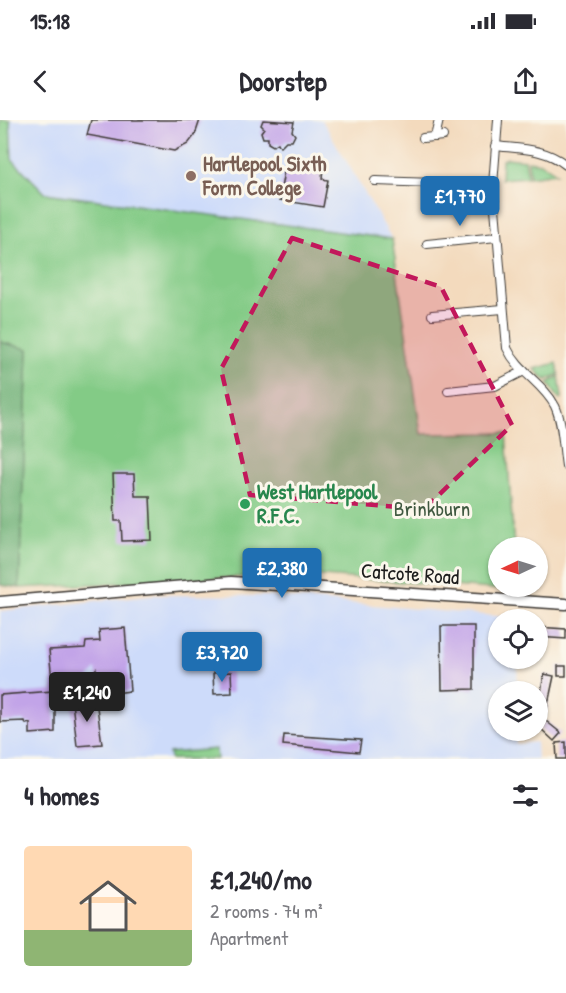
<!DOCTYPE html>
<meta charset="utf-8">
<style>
body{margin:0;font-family:"Patrick Hand",sans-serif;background:#f2f2f3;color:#2b2b33;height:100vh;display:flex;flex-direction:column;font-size:22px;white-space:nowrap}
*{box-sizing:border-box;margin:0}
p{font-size:20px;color:#7c7c81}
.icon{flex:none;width:33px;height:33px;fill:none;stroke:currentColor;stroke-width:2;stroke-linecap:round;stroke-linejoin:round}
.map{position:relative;height:639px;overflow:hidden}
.panel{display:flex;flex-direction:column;background:#fff;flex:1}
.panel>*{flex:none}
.needle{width:39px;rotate:266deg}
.tools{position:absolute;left:488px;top:417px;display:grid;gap:12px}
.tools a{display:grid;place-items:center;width:60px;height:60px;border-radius:50%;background:#fff;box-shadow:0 2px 4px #0004;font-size:30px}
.price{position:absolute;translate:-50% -51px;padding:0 14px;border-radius:6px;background:#1f6fb2;color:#fff;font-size:20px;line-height:39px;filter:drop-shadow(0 2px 3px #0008)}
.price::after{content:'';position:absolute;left:50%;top:36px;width:18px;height:14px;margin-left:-9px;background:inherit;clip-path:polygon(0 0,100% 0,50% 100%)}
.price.active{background:#222;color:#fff}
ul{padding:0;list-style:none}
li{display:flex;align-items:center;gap:18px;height:150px;padding:0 24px}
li+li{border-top:2px solid #e1e1e2}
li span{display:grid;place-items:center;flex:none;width:168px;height:120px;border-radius:6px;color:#555}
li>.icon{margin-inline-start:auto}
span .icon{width:72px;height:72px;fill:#fffc;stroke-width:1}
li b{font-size:26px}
h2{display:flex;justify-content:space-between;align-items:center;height:72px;padding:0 24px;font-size:26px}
.status{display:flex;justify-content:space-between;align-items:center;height:42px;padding:0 30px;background:#fff;direction:ltr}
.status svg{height:16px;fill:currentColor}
header{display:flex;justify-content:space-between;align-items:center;height:78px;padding:0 24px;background:#fff;font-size:27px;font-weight:700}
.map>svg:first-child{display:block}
.built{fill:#cddbfa}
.green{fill:#83cb86;stroke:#507451;stroke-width:1.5}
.forest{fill:#6aaf73;stroke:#436648;stroke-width:1.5}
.building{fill:#c2a4e8}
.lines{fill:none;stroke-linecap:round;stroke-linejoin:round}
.minor-casing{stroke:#3c3834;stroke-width:10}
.tertiary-casing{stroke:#3c3834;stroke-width:13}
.minor{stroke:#fff;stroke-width:8}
.tertiary{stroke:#fff;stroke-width:10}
.marked{fill:#c2185b;fill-opacity:0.2;stroke:#c2185b;stroke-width:4.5;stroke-dasharray:12 8;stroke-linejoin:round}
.education-dot{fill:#8d6e63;stroke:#fbf7ec;stroke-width:2}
.leisure-dot{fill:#2e9e5b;stroke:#fbf7ec;stroke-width:2}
.labels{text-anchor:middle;stroke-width:6;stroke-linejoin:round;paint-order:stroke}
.education-label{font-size:21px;font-weight:bold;fill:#785e54;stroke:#fbf7ec;text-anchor:start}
.leisure-label{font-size:21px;font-weight:bold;fill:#27864d;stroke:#fbf7ec;text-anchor:start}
.park-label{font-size:21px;fill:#405941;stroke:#fbf7ec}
.street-label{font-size:21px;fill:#1c1c1c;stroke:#fbf7ec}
</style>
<div class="status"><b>15:18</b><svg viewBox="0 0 49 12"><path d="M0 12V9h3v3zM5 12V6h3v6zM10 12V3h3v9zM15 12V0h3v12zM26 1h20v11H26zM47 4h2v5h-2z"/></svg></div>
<header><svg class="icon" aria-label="back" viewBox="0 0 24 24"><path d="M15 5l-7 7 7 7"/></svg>Doorstep<svg class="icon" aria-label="share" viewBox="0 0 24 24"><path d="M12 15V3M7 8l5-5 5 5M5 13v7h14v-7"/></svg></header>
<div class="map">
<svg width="566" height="639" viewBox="0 0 566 639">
<rect width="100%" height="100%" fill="#fbf7ec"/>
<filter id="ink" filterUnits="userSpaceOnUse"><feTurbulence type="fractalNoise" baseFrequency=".0167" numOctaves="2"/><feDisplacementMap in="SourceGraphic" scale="12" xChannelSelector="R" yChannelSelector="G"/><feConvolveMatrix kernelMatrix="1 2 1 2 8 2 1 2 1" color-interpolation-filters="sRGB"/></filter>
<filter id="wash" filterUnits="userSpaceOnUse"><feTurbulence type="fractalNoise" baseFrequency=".008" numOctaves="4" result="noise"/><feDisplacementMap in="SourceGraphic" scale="24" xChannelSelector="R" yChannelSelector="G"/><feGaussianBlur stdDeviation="1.35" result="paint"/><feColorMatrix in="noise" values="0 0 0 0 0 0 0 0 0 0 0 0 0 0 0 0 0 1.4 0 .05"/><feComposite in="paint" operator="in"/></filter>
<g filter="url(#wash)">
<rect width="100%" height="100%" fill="#f3dabd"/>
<!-- built -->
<g class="built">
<path d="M 10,0 L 322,0 L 392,119 L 45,73 L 12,39 Z"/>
<path d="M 150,475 L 269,476 L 519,498 L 498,500 L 498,538 L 518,539 L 517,571 L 498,572 L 498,610 L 516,611 L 516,624 L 536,622 L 537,639 L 0,639 L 0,491 Z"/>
</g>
<!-- green -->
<g class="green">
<path d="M 0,0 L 10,0 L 12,39 L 45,73 L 392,119 L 421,314 L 506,313 L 514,427 L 498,428 L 498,466 L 516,467 L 517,471 L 296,454 L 19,468 L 28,229 L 0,222 Z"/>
<path d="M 507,38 L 525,40 L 528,57 L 501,59 L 502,40 Z"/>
<path d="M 528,41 L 541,43 L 556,53 L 530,57 Z"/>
<path d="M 557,243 L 559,254 L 546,260 L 534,249 Z"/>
<path d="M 559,256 L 562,278 L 560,280 L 548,263 Z"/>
<path d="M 216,629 L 217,639 L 170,639 L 169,633 Z"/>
</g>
<!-- forest -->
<path class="forest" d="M 0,222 L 28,229 L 19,468 L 0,465 Z"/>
<g id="blocks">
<!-- building -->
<g class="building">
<path d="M 91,0 L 200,0 L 195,15 L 188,24 L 174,31 L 87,15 Z"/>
<path d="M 263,0 L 294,2 L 292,11 L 295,15 L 292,21 L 286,21 L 280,27 L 278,23 L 273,26 L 268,23 L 268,18 L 263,18 L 261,12 L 264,8 L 261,5 Z"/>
<path d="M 291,42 L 323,46 L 322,59 L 328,60 L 323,87 L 279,80 L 284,51 L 289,52 Z"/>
<path d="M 113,354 L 134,354 L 135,376 L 150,376 L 152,420 L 122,421 L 121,401 L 115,401 Z"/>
<path d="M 441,506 L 474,506 L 474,569 L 442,570 Z"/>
<path d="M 537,507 L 566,509 L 566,519 L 537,517 Z"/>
<path d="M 125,508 L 130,571 L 99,575 L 96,549 L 73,578 L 55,580 L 55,612 L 30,614 L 30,603 L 26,604 L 25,601 L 0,602 L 0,575 L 53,571 L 49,530 L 85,528 L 86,522 L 100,521 L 99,510 Z"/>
<rect x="558" y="546" width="8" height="10"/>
<path d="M 231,552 L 232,573 L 214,574 L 213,553 Z"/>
<path d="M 544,554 L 554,556 L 545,598 L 537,596 Z"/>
<path d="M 96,580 L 102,624 L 77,626 L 72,582 Z"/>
<path d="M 546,601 L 561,613 L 554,621 L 540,608 Z"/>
<path d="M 284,615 L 361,620 L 359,632 L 283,625 Z"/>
<path d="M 566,622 L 566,639 L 557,639 L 556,623 Z"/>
</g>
</g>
</g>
<g filter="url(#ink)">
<use href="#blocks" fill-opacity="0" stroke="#3c3834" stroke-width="1.5"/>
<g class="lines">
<!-- minor casing -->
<g class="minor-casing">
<g id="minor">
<path d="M 498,0 L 493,65 L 507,228 C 518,252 543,263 555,286 C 563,303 563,327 566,346"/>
<path d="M 435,17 L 439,0"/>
<path d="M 423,18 L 443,16"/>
<path d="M 495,26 C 520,29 545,28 566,45"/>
<path d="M 375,61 L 493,65"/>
<path d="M 427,124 L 497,117"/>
<path d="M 432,195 L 503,189"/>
<path d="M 448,271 L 495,266 L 524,251"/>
</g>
</g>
<!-- tertiary casing -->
<g class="tertiary-casing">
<path id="tertiary" d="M 0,482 L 231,462 L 566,484"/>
</g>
<!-- minor -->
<use href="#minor" class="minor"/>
<!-- tertiary -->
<use href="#tertiary" class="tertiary"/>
</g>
</g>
<!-- marked area -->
<path class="marked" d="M 292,118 L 441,167 L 512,305 L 424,389 L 250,375 L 221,249 Z"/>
<!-- markers -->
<circle class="education-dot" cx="191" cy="56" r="6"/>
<circle class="leisure-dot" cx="245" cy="384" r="6"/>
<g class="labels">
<!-- education labels -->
<g class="education-label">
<text x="203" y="51">Hartlepool Sixth<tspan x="203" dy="24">Form College</tspan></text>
</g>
<!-- leisure labels -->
<g class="leisure-label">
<text x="257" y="379">West Hartlepool<tspan x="257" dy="24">R.F.C.</tspan></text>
</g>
<!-- park labels -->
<g class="park-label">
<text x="432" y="396">Brinkburn</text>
</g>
<!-- street labels -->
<g class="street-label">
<text transform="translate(410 454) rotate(4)" y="7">Catcote Road</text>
</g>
</g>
</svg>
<div class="tools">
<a><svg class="needle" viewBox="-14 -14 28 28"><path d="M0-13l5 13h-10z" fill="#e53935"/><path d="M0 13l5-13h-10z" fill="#7c7c81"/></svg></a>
<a><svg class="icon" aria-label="locate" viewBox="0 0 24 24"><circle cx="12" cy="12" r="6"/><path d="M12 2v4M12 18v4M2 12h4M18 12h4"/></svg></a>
<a><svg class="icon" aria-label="layers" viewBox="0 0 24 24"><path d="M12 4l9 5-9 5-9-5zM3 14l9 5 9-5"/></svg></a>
</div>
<b class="price" style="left:460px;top:107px">£1,770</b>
<b class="price" style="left:282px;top:479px">£2,380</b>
<b class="price" style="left:222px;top:563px">£3,720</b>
<b class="price active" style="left:87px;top:603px">£1,240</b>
</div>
<section class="panel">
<h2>4 homes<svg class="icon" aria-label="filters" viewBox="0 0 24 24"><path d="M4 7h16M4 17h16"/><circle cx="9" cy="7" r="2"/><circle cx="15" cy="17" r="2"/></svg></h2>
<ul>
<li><span style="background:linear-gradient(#ffd9b3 70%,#8fb573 0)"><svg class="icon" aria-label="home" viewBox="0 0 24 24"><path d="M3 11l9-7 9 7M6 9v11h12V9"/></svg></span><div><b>£1,240/mo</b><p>2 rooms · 74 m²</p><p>Apartment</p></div></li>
</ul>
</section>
